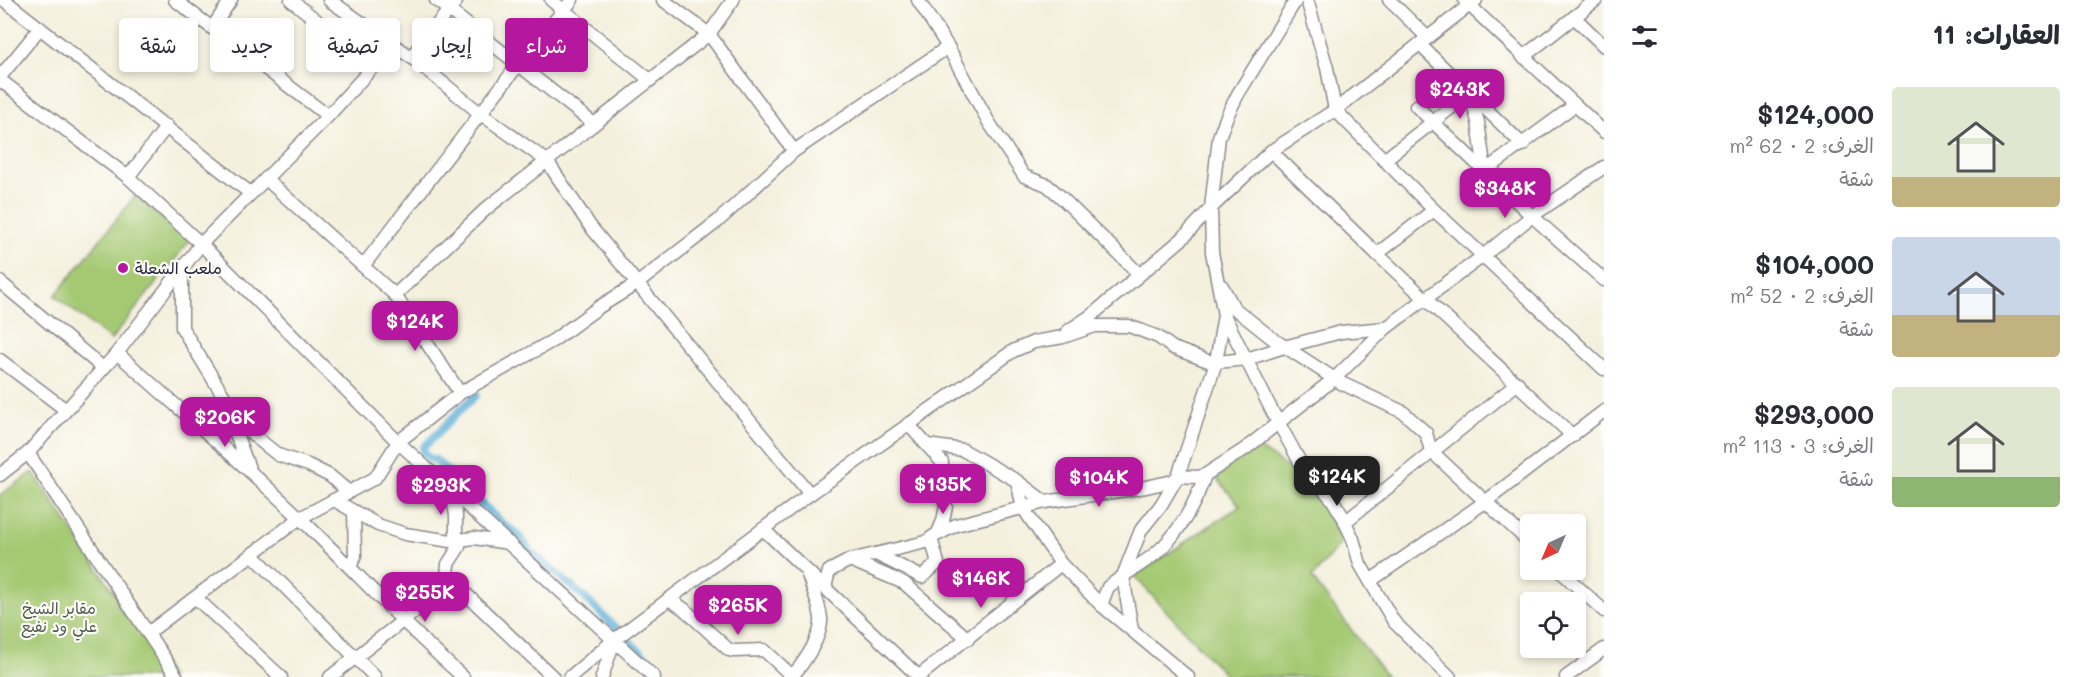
<!DOCTYPE html>
<html lang="ar">
<meta charset="utf-8">
<style>
body{margin:0;font-family:Mali,"Playpen Sans Arabic",sans-serif;background:#f2f2f3;color:#2b2b33;direction:rtl;height:100vh;display:flex;flex-direction:column;font-size:22px;white-space:nowrap}
*{box-sizing:border-box;margin:0}
p{font-size:20px;color:#7c7c81}
.icon{flex:none;width:33px;height:33px;fill:none;stroke:currentColor;stroke-width:2;stroke-linecap:round;stroke-linejoin:round}
.map{position:relative;flex:1;overflow:hidden;direction:ltr}
.drawer{display:flex;flex-direction:column;background:#fff;width:480px}
.drawer>*{flex:none}
.guide{position:absolute;left:18px;top:18px;width:570px;height:54px;direction:rtl;display:flex;gap:12px}
.needle{width:39px;rotate:224deg}
.controls{position:absolute;left:1520px;top:514px;display:grid;gap:12px}
.controls a{display:grid;place-items:center;width:66px;height:66px;border-radius:6px;background:#fff;box-shadow:0 3px 9px #0003;font-size:30px}
.price{position:absolute;translate:-50% -51px;padding:0 14px;border-radius:12px;background:#b5179e;color:#fff;font-size:20px;line-height:39px;filter:drop-shadow(0 2px 3px #0008)}
.price::after{content:'';position:absolute;left:50%;top:36px;width:18px;height:14px;margin-left:-9px;background:inherit;clip-path:polygon(0 0,100% 0,50% 100%)}
.price.current{background:#222;color:#fff}
ul{padding:0;list-style:none}
li{display:flex;align-items:center;gap:18px;height:150px;padding:0 24px}
li span{display:grid;place-items:center;flex:none;width:168px;height:120px;border-radius:6px;color:#555}
li>.icon{margin-inline-start:auto}
span .icon{width:72px;height:72px;fill:#fffc;stroke-width:1}
li b{font-size:26px}
h2{display:flex;justify-content:space-between;align-items:center;height:72px;padding:0 24px;font-size:26px}
.tag{padding:0 21px;border-radius:6px;background:#fff;box-shadow:0 3px 9px #0003;font-size:21px;line-height:54px}
.tag.current{background:#b5179e;color:#fff}
main{display:flex;flex:1;min-height:0}
.map>svg:first-child{display:block}
.green{fill:#a5c973;stroke:#647657;stroke-width:1.5}
.lines{fill:none;stroke-linecap:round;stroke-linejoin:round}
.canal{stroke:#5fb1da;stroke-width:8}
.minor-casing{stroke:#8b898c;stroke-width:15}
.minor{stroke:#fff;stroke-width:12}
.poi-dot{fill:#b5179e;stroke:#fdfcf7;stroke-width:2}
.labels{text-anchor:middle;stroke-width:4.5;stroke-linejoin:round;paint-order:stroke}
.poi-label{font-size:16px;fill:#22223b;stroke:#fdfcf7;text-anchor:start}
.park-label{font-size:16px;fill:#505c4f;stroke:#fdfcf7}
</style>
<main>
<section class="drawer">
<h2>العقارات: 11<svg class="icon" aria-label="filters" viewBox="0 0 24 24"><path d="M4 7h16M4 17h16"/><circle cx="9" cy="7" r="2"/><circle cx="15" cy="17" r="2"/></svg></h2>
<ul>
<li><span style="background:linear-gradient(#dfe7d0 75%,#c2b280 0)"><svg class="icon" aria-label="home" viewBox="0 0 24 24"><path d="M3 11l9-7 9 7M6 9v11h12V9"/></svg></span><div><b>$124,000</b><p>الغرف: 2 · 62 m²</p><p>شقة</p></div></li>
<li><span style="background:linear-gradient(#c9d6e8 65%,#c2b280 0)"><svg class="icon" aria-label="home" viewBox="0 0 24 24"><path d="M3 11l9-7 9 7M6 9v11h12V9"/></svg></span><div><b>$104,000</b><p>الغرف: 2 · 52 m²</p><p>شقة</p></div></li>
<li><span style="background:linear-gradient(#dfe7d0 75%,#8fb573 0)"><svg class="icon" aria-label="home" viewBox="0 0 24 24"><path d="M3 11l9-7 9 7M6 9v11h12V9"/></svg></span><div><b>$293,000</b><p>الغرف: 3 · 113 m²</p><p>شقة</p></div></li>
</ul>
</section>
<div class="map">
<svg width="1604" height="677" viewBox="0 0 1604 677">
<rect width="100%" height="100%" fill="#fdfcf7"/>
<filter id="ink" filterUnits="userSpaceOnUse"><feTurbulence type="fractalNoise" baseFrequency=".0167" numOctaves="2"/><feDisplacementMap in="SourceGraphic" scale="12" xChannelSelector="R" yChannelSelector="G"/><feConvolveMatrix kernelMatrix="1 2 1 2 8 2 1 2 1" color-interpolation-filters="sRGB"/></filter>
<filter id="wash" filterUnits="userSpaceOnUse"><feTurbulence type="fractalNoise" baseFrequency=".008" numOctaves="4" result="noise"/><feDisplacementMap in="SourceGraphic" scale="24" xChannelSelector="R" yChannelSelector="G"/><feGaussianBlur stdDeviation="1.35" result="paint"/><feColorMatrix in="noise" values="0 0 0 0 0 0 0 0 0 0 0 0 0 0 0 0 0 1.4 0 .05"/><feComposite in="paint" operator="in"/></filter>
<g filter="url(#wash)">
<rect width="100%" height="100%" fill="#f4f0dd"/>
<!-- green -->
<g class="green">
<path d="M 135,196 L 190,240 L 111,340 L 55,296 Z"/>
<path d="M 1254,445 L 1327,494 L 1340,544 L 1312,578 L 1387,677 L 1227,677 L 1134,576 L 1240,506 L 1216,478 Z"/>
<path d="M 33,472 L 171,677 L 0,677 L 0,495 Z"/>
</g>
<g class="lines">
<!-- canal -->
<path class="canal" d="M 476,395 C 457,412 441,431 423,448 C 424,456 429,459 436,460 L 504,525 L 517,534 L 530,551 L 584,597 L 666,677"/>
</g>
</g>
<g filter="url(#ink)">
<g class="lines">
<!-- minor casing -->
<g class="minor-casing">
<g id="minor">
<path d="M 4,0 L 250,193"/>
<path d="M 175,0 L 328,116"/>
<path d="M 291,0 L 374,66"/>
<path d="M 329,0 L 411,57 L 481,114 L 547,161 L 590,226 L 810,494"/>
<path d="M 436,0 L 594,124"/>
<path d="M 551,0 L 650,80"/>
<path d="M 663,0 L 709,34 L 794,151"/>
<path d="M 918,0 L 948,47 L 988,121 L 1024,176 L 1047,185 L 1061,197 L 1139,274"/>
<path d="M 1296,0 L 1238,94 L 1227,116 L 1219,137 L 1211,208 L 1212,252 L 1224,315 L 1216,362 L 1247,359 L 1284,347 L 1341,332 L 1386,328 L 1483,256 L 1532,216 L 1604,167"/>
<path d="M 1307,0 L 1327,68 L 1335,110 L 1434,210 L 1604,369"/>
<path d="M 1389,0 L 1428,38"/>
<path d="M 1465,1 L 1604,132"/>
<path d="M 1574,17 L 1604,46"/>
<path d="M 212,28 L 231,0"/>
<path d="M 1419,44 L 1523,145"/>
<path d="M 411,57 L 457,0"/>
<path d="M 1523,57 L 1596,0"/>
<path d="M 0,77 L 40,28"/>
<path d="M 0,80 L 128,177 L 201,244 L 398,442 L 460,393 L 554,340 L 599,307 L 638,283 L 718,221 L 794,151 L 948,47"/>
<path d="M 1416,106 L 1532,216 L 1604,280"/>
<path d="M 1271,151 L 1377,254 L 1573,436"/>
<path d="M 1384,160 L 1470,93 L 1478,122 L 1485,171 L 1575,105"/>
<path d="M 128,177 L 167,126"/>
<path d="M 266,179 L 395,295 L 487,208 L 709,34 L 733,0"/>
<path d="M 1377,254 L 1434,210"/>
<path d="M 363,266 L 518,65 L 572,0"/>
<path d="M 182,268 L 182,328 L 242,426 L 278,455 L 308,465 L 330,476 L 349,492"/>
<path d="M 0,282 L 103,368"/>
<path d="M 1222,286 L 1234,308 L 1273,339 L 1341,383 L 1403,412 L 1426,433 L 1431,451 L 1530,543"/>
<path d="M 395,295 L 460,393"/>
<path d="M 1224,315 L 1272,411 L 1300,462 L 1332,499 L 1345,520"/>
<path d="M 1068,331 L 1092,315 L 1182,239 L 1211,208 L 1271,151 L 1335,110 L 1476,0"/>
<path d="M 117,353 C 179,409 243,463 303,521 C 357,573 407,628 463,677"/>
<path d="M 0,360 L 66,410"/>
<path d="M 242,426 L 236,434 L 250,471"/>
<path d="M 927,445 L 963,450 L 1017,481 L 1023,508 L 1061,564 L 1101,605 L 1188,677"/>
<path d="M 28,453 L 177,677"/>
<path d="M 0,475 L 28,453 L 117,353 L 201,244 L 328,116 L 393,45"/>
<path d="M 1205,475 L 1245,449 L 1334,379 L 1386,328"/>
<path d="M 1017,481 L 1045,502 L 1146,487 L 1173,481 L 1178,476 L 1197,477 L 1205,475 C 1196,503 1178,535 1155,554 C 1145,562 1133,569 1123,576 L 1132,630"/>
<path d="M 334,500 L 378,525 L 405,534 L 451,541 L 474,538 L 509,543"/>
<path d="M 763,529 L 919,677"/>
<path d="M 876,554 L 922,577 L 938,563 L 931,538 L 956,525 L 1045,502"/>
<path d="M 253,555 L 375,677"/>
<path d="M 850,560 L 926,542 L 938,533 L 943,521 L 946,506 L 942,482 L 942,462 L 908,424"/>
<path d="M 350,567 L 355,556 L 354,512"/>
<path d="M 1559,570 L 1604,611"/>
<path d="M 447,576 L 553,677"/>
<path d="M 1370,581 L 1485,502 L 1604,411"/>
<path d="M 825,588 L 829,571 L 850,560 L 904,583 L 968,639"/>
<path d="M 196,598 L 281,677"/>
<path d="M 669,599 L 684,609 L 729,650 L 735,651 L 764,650 L 793,677"/>
<path d="M 148,633 L 300,518 L 375,478 L 398,442 L 654,677"/>
<path d="M 330,677 L 422,606 L 441,589 L 447,576 L 448,564 L 459,547 L 456,540 L 456,515 L 451,490"/>
<path d="M 570,677 L 614,640 L 810,494 L 1013,351 L 1034,342 L 1063,337 L 1095,326 L 1129,326 L 1158,337 L 1173,348 L 1208,361 L 1216,362 L 1178,476 L 1161,505 L 1141,530 L 1123,576 L 1108,587 L 1101,605"/>
<path d="M 602,677 L 614,641"/>
<path d="M 791,677 C 803,665 823,635 821,618 C 819,602 811,586 807,571"/>
<path d="M 918,677 L 1061,564"/>
<path d="M 1450,677 L 1394,622 L 1360,564 L 1353,539 L 1345,522 L 1518,383"/>
<path d="M 1566,677 L 1604,649"/>
</g>
</g>
<!-- minor -->
<use href="#minor" class="minor"/>
</g>
</g>
<!-- markers -->
<circle class="poi-dot" cx="123" cy="268" r="6"/>
<g class="labels">
<!-- poi labels -->
<g class="poi-label">
<text x="135" y="274">ملعب الشعلة</text>
</g>
<!-- park labels -->
<g class="park-label">
<text x="59" y="614">مقابر الشيخ<tspan x="59" dy="18">علي ود نفيع</tspan></text>
</g>
</g>
</svg>
<div class="controls">
<a><svg class="needle" viewBox="-14 -14 28 28"><path d="M0-13l5 13h-10z" fill="#e53935"/><path d="M0 13l5-13h-10z" fill="#7c7c81"/></svg></a>
<a><svg class="icon" aria-label="locate" viewBox="0 0 24 24"><circle cx="12" cy="12" r="6"/><path d="M12 2v4M12 18v4M2 12h4M18 12h4"/></svg></a>
</div>
<b class="price" style="left:1460px;top:120px">$243K</b>
<b class="price" style="left:1505px;top:219px">$348K</b>
<b class="price" style="left:415px;top:352px">$124K</b>
<b class="price" style="left:225px;top:448px">$206K</b>
<b class="price current" style="left:1337px;top:507px">$124K</b>
<b class="price" style="left:1099px;top:508px">$104K</b>
<b class="price" style="left:943px;top:515px">$135K</b>
<b class="price" style="left:441px;top:516px">$293K</b>
<b class="price" style="left:981px;top:609px">$146K</b>
<b class="price" style="left:425px;top:623px">$255K</b>
<b class="price" style="left:738px;top:636px">$265K</b>
<div class="guide">
<a class="tag current">شراء</a>
<a class="tag">إيجار</a>
<a class="tag">تصفية</a>
<a class="tag">جديد</a>
<a class="tag">شقة</a>
</div>
</div>
</main>
